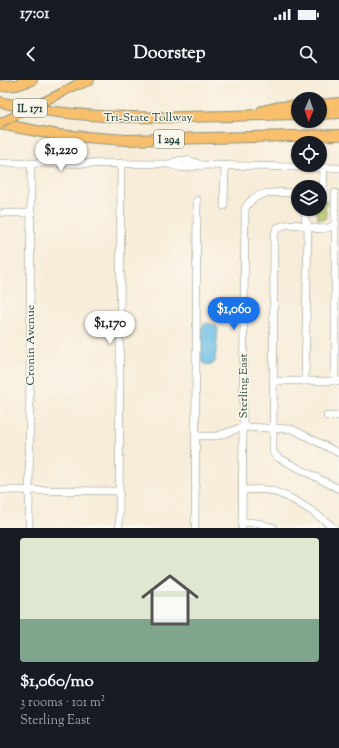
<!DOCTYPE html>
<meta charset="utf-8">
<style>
body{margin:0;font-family:"Sorts Mill Goudy",serif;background:#242831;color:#f1f3f6;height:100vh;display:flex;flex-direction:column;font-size:15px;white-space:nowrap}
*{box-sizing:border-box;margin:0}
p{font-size:13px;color:#9ea1a6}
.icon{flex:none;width:22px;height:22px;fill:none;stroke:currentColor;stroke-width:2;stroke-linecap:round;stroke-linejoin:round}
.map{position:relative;height:448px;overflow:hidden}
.side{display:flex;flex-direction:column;background:#171b24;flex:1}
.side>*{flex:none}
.needle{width:26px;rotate:182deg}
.buttons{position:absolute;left:291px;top:12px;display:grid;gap:8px}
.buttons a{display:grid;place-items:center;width:36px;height:36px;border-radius:50%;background:#171b24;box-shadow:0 1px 3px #0004;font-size:20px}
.price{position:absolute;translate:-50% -34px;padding:0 9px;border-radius:14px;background:#fff;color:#222;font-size:13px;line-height:26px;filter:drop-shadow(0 1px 2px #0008)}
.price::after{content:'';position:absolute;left:50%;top:24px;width:12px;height:9px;margin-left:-6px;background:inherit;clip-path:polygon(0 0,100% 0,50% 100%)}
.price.on{background:#1a73e8;color:#fff}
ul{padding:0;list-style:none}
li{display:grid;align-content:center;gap:8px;height:212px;padding:0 20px}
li+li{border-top:1px solid #363941}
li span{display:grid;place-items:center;height:124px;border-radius:4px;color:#555}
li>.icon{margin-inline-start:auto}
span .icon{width:72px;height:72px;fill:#fffc;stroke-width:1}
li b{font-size:17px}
.status{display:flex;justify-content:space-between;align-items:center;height:28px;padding:0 20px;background:#171b24;direction:ltr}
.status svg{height:11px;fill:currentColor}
header{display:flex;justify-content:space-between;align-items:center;height:52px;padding:0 20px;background:#171b24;font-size:18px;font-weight:700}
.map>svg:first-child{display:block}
.green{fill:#b5c96d;stroke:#6a8350}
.water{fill:#66bbe3;stroke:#427c8c}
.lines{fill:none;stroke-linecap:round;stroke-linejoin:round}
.minor-casing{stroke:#8b9486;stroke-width:8}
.major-casing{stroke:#8b9486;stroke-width:10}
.highway-casing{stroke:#8b9486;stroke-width:12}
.minor{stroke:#fff;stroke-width:7}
.major{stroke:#f8bf6c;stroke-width:8}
.highway{stroke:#f8bf6c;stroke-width:10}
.major-bridge-casing{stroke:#8b9486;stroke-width:10;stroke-linecap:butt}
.major-bridge{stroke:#f8bf6c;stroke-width:8}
.labels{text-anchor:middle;stroke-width:3;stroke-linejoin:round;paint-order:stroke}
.shield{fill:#fbf7ec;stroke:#61756b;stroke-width:1}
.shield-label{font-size:11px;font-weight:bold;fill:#1f3d34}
.street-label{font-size:12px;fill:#1f3d34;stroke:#fbf7ec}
</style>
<div class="status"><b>17:01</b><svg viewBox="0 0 49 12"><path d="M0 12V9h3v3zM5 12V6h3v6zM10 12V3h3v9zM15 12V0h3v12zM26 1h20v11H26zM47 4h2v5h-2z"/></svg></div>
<header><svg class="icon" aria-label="back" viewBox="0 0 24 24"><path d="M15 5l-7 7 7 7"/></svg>Doorstep<svg class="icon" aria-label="search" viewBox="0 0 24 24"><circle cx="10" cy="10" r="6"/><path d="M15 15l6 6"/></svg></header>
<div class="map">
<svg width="339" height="448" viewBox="0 0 339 448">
<rect width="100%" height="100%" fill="#fbf7ec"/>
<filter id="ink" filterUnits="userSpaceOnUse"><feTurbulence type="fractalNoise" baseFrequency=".025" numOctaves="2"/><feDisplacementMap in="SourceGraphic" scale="8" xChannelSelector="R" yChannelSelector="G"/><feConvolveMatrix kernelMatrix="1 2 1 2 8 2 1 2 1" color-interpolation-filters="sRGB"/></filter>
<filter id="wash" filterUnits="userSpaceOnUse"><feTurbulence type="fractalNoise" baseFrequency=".012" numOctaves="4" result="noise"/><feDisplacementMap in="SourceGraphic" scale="16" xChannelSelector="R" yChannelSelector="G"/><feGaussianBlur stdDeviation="0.9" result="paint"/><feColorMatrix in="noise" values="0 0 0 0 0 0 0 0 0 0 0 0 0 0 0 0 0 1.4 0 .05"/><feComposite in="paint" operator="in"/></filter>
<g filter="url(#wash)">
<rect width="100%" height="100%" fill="#f7ecd8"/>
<!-- green -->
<path class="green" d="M 320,120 L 327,121 L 325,130 L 327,134 L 325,139 L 318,139 L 315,129 L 320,129 Z"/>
<!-- water -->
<path class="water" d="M 208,243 L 216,246 L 218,249 L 215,282 L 212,285 L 205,284 L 201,280 L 202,248 L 203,245 Z"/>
</g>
<g filter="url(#ink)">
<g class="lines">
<!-- minor casing -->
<g class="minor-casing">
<g id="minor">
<path d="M 0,83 L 170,84 C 180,89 191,88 201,85 L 339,88"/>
<path d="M 170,84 C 180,78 191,80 201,85"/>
<path d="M 323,113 L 324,88"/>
<path d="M 335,113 L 335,301"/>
<path d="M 224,126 L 225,85"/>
<path d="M 305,129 L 305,139 L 308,146 L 305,301"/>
<path d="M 3,133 L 31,133"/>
<path d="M 336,144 C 314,158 303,136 277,148 L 274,156 L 273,365 L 273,372 L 277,377 L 339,409"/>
<path d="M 273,301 L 339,301"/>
<path d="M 327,336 L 339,336"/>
<path d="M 196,356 L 217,356 L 243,347 L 292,349 L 339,373"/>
<path d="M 0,410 L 119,411"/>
<path d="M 243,410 C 251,410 260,409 268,410 C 290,415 317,434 334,448"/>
<path d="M 242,442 L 259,443 L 274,448"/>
<path d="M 29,448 L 31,83"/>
<path d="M 119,448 L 121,83"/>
<path d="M 195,448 L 197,120"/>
<path d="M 242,448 L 245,129 C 255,108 278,113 298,113"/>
</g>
</g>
<!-- major casing -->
<g class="major-casing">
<path id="major" d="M 61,13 L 83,1"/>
</g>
<!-- highway casing -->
<g class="highway-casing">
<g id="highway">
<path d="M 79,4 L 89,0"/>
<path d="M 0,6 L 16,5 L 32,0"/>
<path d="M 0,22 C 98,45 198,36 298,34"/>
<path d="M 320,25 L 339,23"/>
<path d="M 262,31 L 279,27 L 298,26"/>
<path d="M 320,34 L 339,33"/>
<path d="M 0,44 L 58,55 L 126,60 L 339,55"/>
</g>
</g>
<!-- minor -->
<use href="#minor" class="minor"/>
<!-- major -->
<use href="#major" class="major"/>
<!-- highway -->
<use href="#highway" class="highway"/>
<!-- major-bridge casing -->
<g class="major-bridge-casing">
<path id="major-bridge" d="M 0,43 L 61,13"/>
</g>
<!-- major-bridge -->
<use href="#major-bridge" class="major-bridge"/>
</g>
</g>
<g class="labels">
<!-- shield labels -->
<g class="shield">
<rect x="13" y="19" width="34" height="18" rx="3"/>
<rect x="154" y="50" width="30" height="18" rx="3"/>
</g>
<g class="shield-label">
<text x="30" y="32">IL 171</text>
<text x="169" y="63">I 294</text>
</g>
<!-- street labels -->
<g class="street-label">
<text x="148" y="41">Tri-State Tollway</text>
<text transform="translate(30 265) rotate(-90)" y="4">Cronin Avenue</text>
<text transform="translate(243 306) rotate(-90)" y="4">Sterling East</text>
</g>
</g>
</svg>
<div class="buttons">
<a><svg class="needle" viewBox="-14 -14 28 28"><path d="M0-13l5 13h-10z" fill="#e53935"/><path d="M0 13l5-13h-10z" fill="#9ea1a6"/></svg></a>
<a><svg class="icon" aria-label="locate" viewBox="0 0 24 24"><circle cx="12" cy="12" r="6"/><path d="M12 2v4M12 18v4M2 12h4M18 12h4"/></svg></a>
<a><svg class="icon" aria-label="layers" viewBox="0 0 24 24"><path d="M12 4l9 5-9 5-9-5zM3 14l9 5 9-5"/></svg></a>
</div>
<b class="price" style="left:61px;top:92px">$1,220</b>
<b class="price on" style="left:234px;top:251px">$1,060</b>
<b class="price" style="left:110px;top:265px">$1,170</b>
</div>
<section class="side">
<ul>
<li><span style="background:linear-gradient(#dfe7d0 65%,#7fa58c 0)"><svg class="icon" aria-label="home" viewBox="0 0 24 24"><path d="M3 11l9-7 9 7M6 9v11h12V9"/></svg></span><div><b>$1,060/mo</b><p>3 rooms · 101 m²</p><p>Sterling East</p></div></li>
</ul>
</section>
